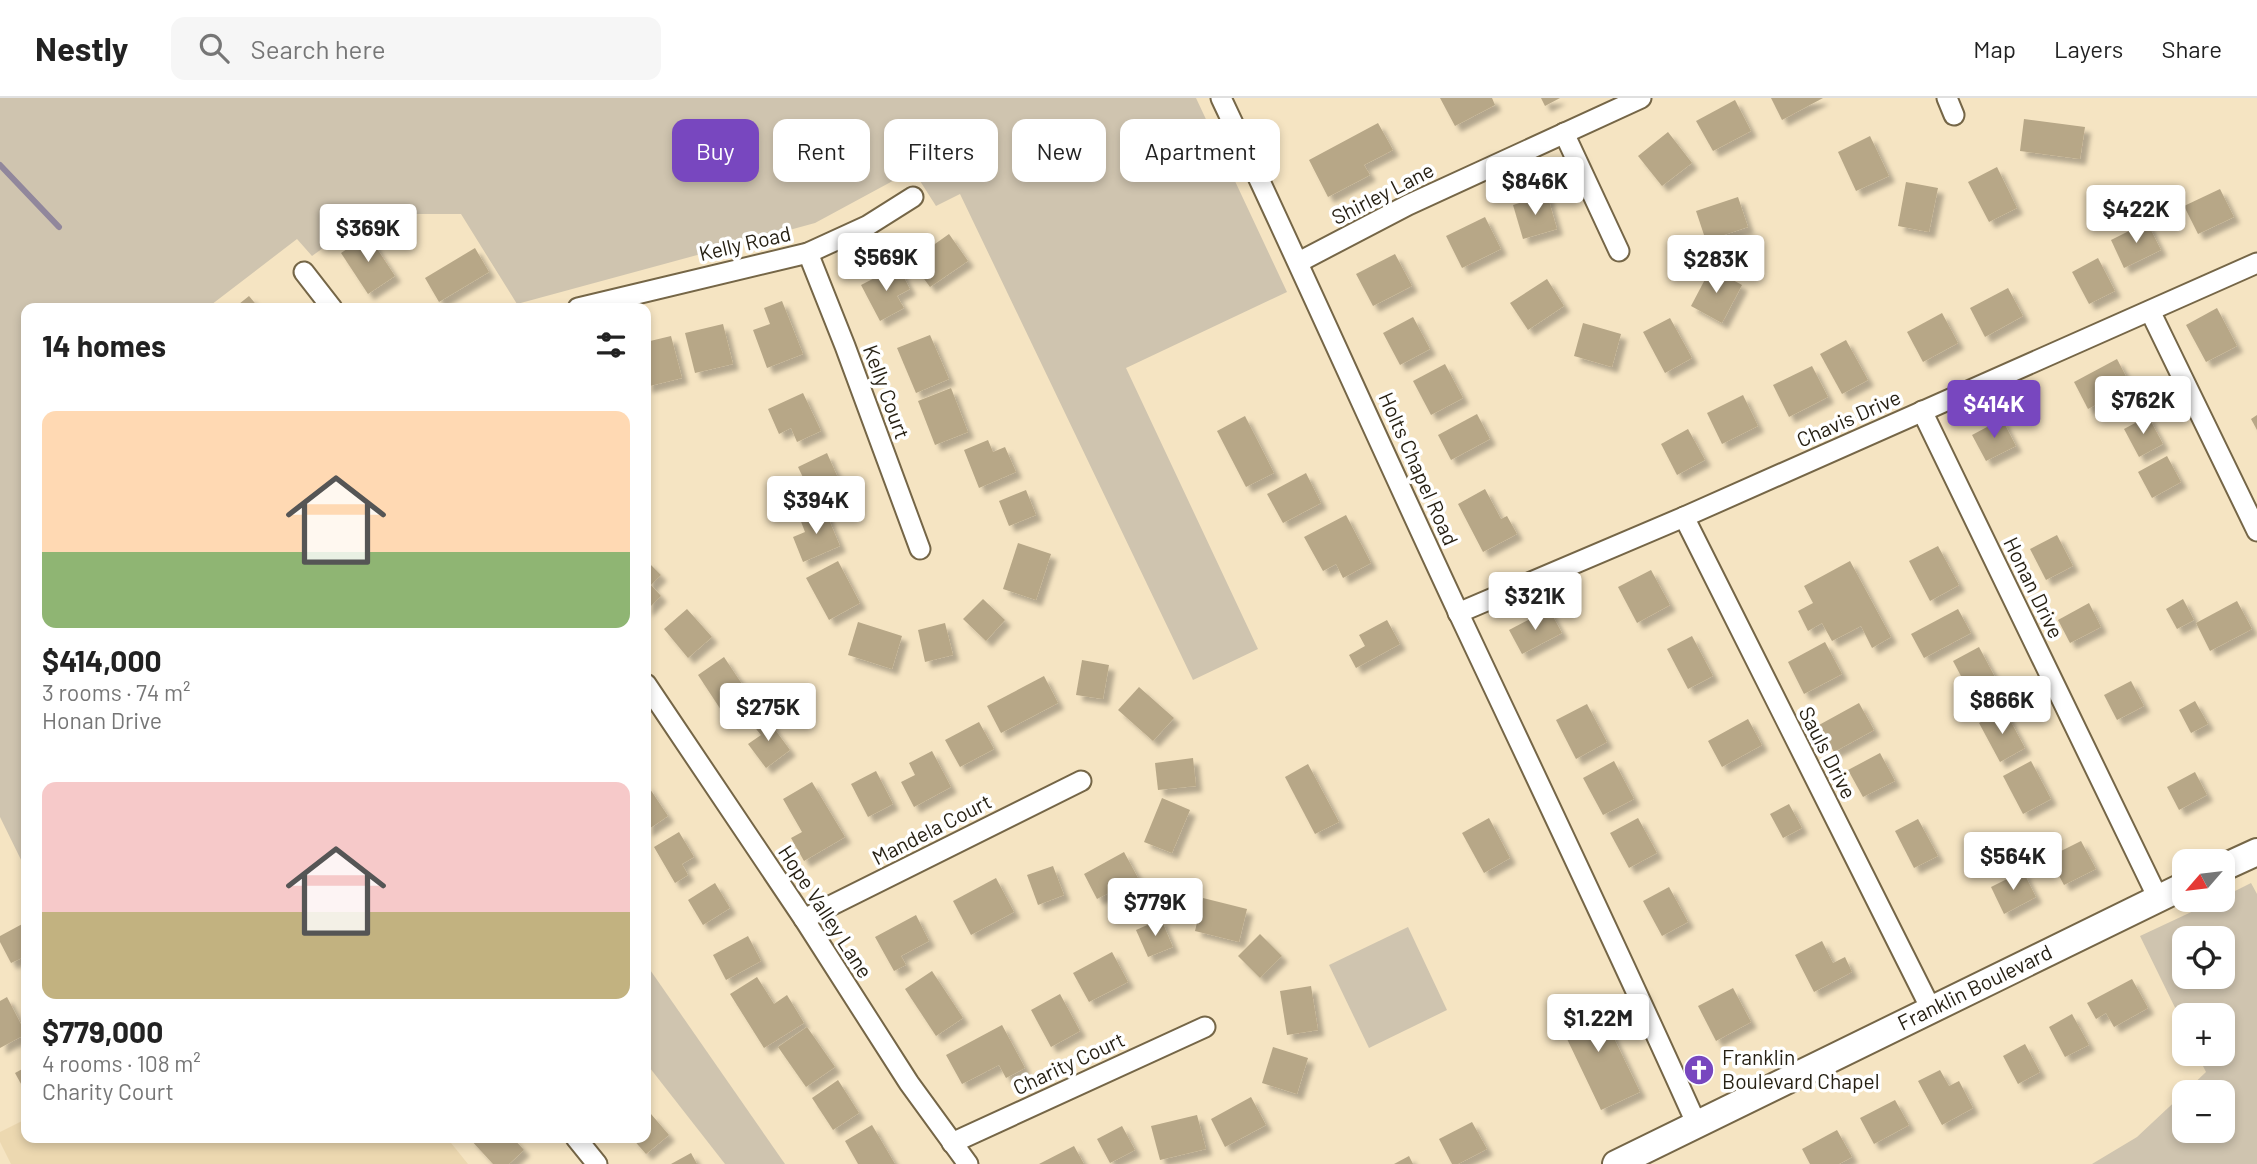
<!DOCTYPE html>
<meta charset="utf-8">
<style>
body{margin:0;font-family:Barlow,sans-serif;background:#f6f6f6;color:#222;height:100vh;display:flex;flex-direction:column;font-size:26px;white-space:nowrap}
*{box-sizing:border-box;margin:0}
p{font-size:23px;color:#767676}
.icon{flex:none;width:38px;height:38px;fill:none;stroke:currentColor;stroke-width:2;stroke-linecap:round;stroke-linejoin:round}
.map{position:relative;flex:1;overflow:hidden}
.drawer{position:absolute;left:21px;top:205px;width:630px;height:840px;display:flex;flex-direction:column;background:#fff;border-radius:14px;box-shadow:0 4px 10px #0003}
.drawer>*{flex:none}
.top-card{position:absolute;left:672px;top:21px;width:665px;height:63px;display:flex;gap:14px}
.needle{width:46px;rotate:242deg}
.controls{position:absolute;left:2172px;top:751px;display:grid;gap:14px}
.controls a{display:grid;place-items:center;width:63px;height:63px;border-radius:14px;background:#fff;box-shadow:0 4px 10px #0003;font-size:35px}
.price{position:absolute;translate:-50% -60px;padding:0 16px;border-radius:7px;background:#fff;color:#222;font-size:23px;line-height:46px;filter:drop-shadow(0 2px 4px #0008)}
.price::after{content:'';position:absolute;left:50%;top:42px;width:21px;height:16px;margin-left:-10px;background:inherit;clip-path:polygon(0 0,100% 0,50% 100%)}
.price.current{background:#7847bf;color:#fff}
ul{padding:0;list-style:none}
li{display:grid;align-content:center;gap:14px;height:371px;padding:0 21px}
li span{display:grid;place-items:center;height:217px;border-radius:14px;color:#555}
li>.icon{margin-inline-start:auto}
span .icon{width:126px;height:126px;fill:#fffc;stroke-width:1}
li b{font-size:30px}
h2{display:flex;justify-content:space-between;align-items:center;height:84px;padding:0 21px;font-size:30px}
.pill{padding:0 24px;border-radius:14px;background:#fff;box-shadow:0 4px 10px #0003;font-size:24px;line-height:63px}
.pill.current{background:#7847bf;color:#fff}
header{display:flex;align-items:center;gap:42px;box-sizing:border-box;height:98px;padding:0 35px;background:#fff;border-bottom:2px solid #e0e0e0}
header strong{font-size:33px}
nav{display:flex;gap:38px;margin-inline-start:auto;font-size:24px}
.search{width:490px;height:63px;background:#f6f6f6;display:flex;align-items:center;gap:18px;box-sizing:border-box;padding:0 24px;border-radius:14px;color:#767676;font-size:26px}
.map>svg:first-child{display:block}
.built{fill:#ecd8b0}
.green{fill:#cfc4af;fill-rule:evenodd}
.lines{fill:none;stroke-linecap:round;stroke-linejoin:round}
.stream{stroke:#91879c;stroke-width:6}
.building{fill:#b7a787;filter:url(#shadow)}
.street-casing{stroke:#756647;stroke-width:23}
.secondary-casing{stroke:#756647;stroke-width:30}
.street{stroke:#fff;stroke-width:19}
.secondary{stroke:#fff;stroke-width:26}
.labels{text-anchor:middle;stroke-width:7;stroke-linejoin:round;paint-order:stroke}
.street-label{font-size:21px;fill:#272114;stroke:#fff}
.poi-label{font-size:21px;fill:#272114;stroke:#fff;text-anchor:start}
</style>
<header>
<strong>Nestly</strong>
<div class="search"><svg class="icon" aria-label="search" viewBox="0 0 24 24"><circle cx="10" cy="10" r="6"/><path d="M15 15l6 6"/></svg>Search here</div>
<nav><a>Map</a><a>Layers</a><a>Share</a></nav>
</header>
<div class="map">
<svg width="2257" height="1066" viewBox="0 0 2257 1066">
<defs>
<filter id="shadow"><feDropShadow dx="6" dy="6" stdDeviation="2" flood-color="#0004"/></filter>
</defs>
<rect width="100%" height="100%" fill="#f5e4c2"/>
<!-- built -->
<path class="built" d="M 26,1021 L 26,1040 L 447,1040 L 468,1066 L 11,1066 L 0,1044 L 0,1034 Z"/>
<!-- green -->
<g class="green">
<path d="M 0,0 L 1196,0 L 1287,194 L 1126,270 L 1258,551 L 1193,582 L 960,96 L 936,108 L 913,72 L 815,125 L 517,206 L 461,116 L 370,116 L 312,158 L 297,141 L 207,210 L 26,210 L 26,772 L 0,719 Z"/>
<path d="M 2251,785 L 2257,796 L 2257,1066 L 2092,1066 L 2137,1039 L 2184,995 L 2184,1032 L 2222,1032 L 2222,994 L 2185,994 L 2206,974 L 2197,956 L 2222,956 L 2222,917 L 2184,917 L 2184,928 L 2140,838 L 2217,802 L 2222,802 L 2223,799 ZM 2184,840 L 2222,840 L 2222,878 L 2184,878 Z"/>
<path d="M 1408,829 L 1447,912 L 1369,950 L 1329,867 Z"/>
<path d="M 646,866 L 785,1066 L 725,1066 L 646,965 Z"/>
</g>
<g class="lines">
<!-- stream -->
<path class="stream" d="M 0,67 L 59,129"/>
</g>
<!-- building -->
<g class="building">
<path d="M 1440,0 L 1492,0 L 1495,7 L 1455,28 Z"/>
<path d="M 1541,0 L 1560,0 L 1545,8 Z"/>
<path d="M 1771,0 L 1823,0 L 1782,22 Z"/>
<path d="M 1735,2 L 1751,33 L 1713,53 L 1696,23 Z"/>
<path d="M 2024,21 L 2085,29 L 2080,61 L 2020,53 Z"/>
<path d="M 1378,25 L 1393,52 L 1364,67 L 1370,77 L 1328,99 L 1309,62 Z"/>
<path d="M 1668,34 L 1692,65 L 1662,88 L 1638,58 Z"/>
<path d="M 1870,38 L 1889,78 L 1856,93 L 1838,54 Z"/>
<path d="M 1997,69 L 2017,110 L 1989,124 L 1968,84 Z"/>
<path d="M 1906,84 L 1938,90 L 1929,134 L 1898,128 Z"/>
<path d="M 2220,91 L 2234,119 L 2198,136 L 2184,108 Z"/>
<path d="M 1547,96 L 1557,131 L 1523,141 L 1513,107 Z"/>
<path d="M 1738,99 L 1748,129 L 1706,143 L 1696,113 Z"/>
<path d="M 1485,119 L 1501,151 L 1462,170 L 1446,138 Z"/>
<path d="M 2147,124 L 2161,152 L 2124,170 L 2111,142 Z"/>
<path d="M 949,136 L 968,163 L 930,189 L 911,163 Z"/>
<path d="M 368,137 L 395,178 L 368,196 L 341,155 Z"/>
<path d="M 475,150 L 489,174 L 439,204 L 425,180 Z"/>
<path d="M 1395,156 L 1412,188 L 1373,208 L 1356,176 Z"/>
<path d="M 2098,160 L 2115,193 L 2089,206 L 2072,174 Z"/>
<path d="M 898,168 L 910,191 L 897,198 L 904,210 L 880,223 L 861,187 Z"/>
<path d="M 1711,170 L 1742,187 L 1722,225 L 1691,208 Z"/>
<path d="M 1547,181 L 1564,208 L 1528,232 L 1510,205 Z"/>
<path d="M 2008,190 L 2023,218 L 1985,239 L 1970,210 Z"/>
<path d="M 249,198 L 259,210 L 234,210 Z"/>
<path d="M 782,203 L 803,256 L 767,270 L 753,232 L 770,226 L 764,210 Z"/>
<path d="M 2217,210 L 2237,248 L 2206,264 L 2186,227 Z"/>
<path d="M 1942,215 L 1958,245 L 1923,264 L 1907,234 Z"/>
<path d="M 1413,219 L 1430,251 L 1400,267 L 1383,235 Z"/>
<path d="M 1670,220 L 1692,260 L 1665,275 L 1643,234 Z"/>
<path d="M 1583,225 L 1621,236 L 1612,269 L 1574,258 Z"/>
<path d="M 723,226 L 733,266 L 695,275 L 685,235 Z"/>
<path d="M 930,237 L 949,281 L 916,295 L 897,250 Z"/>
<path d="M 671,238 L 682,280 L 646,289 L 646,244 Z"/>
<path d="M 1846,242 L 1868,282 L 1842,296 L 1820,256 Z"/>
<path d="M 2117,261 L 2131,288 L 2088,311 L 2074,284 Z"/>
<path d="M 1445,266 L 1463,300 L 1431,317 L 1413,283 Z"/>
<path d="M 1812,268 L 1828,299 L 1789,319 L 1773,287 Z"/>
<path d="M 951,290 L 968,334 L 935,347 L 918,303 Z"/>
<path d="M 803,295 L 821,333 L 797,344 L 791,330 L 779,336 L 768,311 Z"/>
<path d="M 1743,297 L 1758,328 L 1722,346 L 1707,315 Z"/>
<path d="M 1477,316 L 1490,341 L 1451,362 L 1438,337 Z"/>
<path d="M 2257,317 L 2257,332 L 2251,321 Z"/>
<path d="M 1245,318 L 1274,375 L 1246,389 L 1217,333 Z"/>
<path d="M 2148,318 L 2163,346 L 2139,359 L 2124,331 Z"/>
<path d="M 2002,321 L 2016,348 L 1986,363 L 1972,337 Z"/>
<path d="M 1688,331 L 1705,362 L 1677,377 L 1661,346 Z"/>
<path d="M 988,342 L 993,354 L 1005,349 L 1016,374 L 979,390 L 964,352 Z"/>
<path d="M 827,355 L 838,380 L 810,394 L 798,369 Z"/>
<path d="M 2167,358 L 2181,384 L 2152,400 L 2138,374 Z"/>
<path d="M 1306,375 L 1321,405 L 1283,425 L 1267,396 Z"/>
<path d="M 1485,391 L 1501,421 L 1507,418 L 1517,436 L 1483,454 L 1458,406 Z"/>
<path d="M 1026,392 L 1036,417 L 1009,428 L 999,403 Z"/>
<path d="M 824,410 L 840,448 L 803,464 L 793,439 L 805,434 L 800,421 Z"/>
<path d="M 1346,417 L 1371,465 L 1343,480 L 1336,466 L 1323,473 L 1304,439 Z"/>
<path d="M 2057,437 L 2073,468 L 2046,482 L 2030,451 Z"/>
<path d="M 1018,445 L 1051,456 L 1036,502 L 1003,491 Z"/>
<path d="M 1938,448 L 1959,487 L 1930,503 L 1909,463 Z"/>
<path d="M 646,462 L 661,477 L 651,487 L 661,498 L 646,513 Z"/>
<path d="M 838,463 L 860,505 L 829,522 L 806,480 Z"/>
<path d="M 1850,463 L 1891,539 L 1872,550 L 1861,528 L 1832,543 L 1822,525 L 1808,533 L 1798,513 L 1813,505 L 1804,488 Z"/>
<path d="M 1651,472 L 1670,507 L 1637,525 L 1618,489 Z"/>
<path d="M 983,501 L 1005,522 L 986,543 L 963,521 Z"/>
<path d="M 2183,501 L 2194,522 L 2177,531 L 2166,511 Z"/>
<path d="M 2237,503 L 2252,531 L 2210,553 L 2196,525 Z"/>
<path d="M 2089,505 L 2101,529 L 2070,545 L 2058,522 Z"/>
<path d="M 687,511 L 712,539 L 688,560 L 664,531 Z"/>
<path d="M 1549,511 L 1562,535 L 1522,556 L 1509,532 Z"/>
<path d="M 1958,511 L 1971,535 L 1924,560 L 1911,536 Z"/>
<path d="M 1387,522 L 1400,546 L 1356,570 L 1349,557 L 1365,548 L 1359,537 Z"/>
<path d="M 858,524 L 902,538 L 892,571 L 848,557 Z"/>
<path d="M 945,525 L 953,557 L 925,564 L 918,532 Z"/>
<path d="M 1692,538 L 1713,578 L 1688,591 L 1667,551 Z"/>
<path d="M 1825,544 L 1842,576 L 1804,596 L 1788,564 Z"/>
<path d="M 1979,549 L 1997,583 L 1971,597 L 1953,563 Z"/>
<path d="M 724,559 L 750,598 L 723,615 L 698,577 Z"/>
<path d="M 1082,562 L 1109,567 L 1103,601 L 1076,597 Z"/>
<path d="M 1044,578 L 1058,605 L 1001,635 L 987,608 Z"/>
<path d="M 2131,583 L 2144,608 L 2117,622 L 2104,597 Z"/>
<path d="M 1139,589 L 1174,620 L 1153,643 L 1118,612 Z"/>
<path d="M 2195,603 L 2208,626 L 2191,635 L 2179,612 Z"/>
<path d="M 1859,605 L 1874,632 L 1834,654 L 1819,627 Z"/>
<path d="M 1587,606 L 1607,644 L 1576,661 L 1556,622 Z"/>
<path d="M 2004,611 L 2025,650 L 2000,664 L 1979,625 Z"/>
<path d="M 765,618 L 790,652 L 766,670 L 748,646 L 761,637 L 753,627 Z"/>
<path d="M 1748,621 L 1762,647 L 1722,669 L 1708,643 Z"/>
<path d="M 979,624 L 994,651 L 960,669 L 945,642 Z"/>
<path d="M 932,653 L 951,689 L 914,709 L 901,684 L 915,677 L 909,665 Z"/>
<path d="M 1880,655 L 1895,683 L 1863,699 L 1848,672 Z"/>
<path d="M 1193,660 L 1196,688 L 1158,692 L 1155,665 Z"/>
<path d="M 1614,663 L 1634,701 L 1603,717 L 1583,680 Z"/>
<path d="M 2031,663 L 2051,701 L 2023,716 L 2003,678 Z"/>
<path d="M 1308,666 L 1339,724 L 1315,736 L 1285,679 Z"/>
<path d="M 876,673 L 893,706 L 868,719 L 851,686 Z"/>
<path d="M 2195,674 L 2207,697 L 2179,712 L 2167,689 Z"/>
<path d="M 812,684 L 845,739 L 804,763 L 791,740 L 802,734 L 783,701 Z"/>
<path d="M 646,685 L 668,718 L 646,733 Z"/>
<path d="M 1162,700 L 1190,712 L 1172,755 L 1144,744 Z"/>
<path d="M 1789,706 L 1802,730 L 1783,740 L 1770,716 Z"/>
<path d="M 1489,720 L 1510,760 L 1484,775 L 1462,735 Z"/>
<path d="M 1638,720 L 1657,755 L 1629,770 L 1610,735 Z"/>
<path d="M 1918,721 L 1938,758 L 1914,770 L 1895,733 Z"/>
<path d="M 679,734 L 694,759 L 682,766 L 688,777 L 675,785 L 654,749 Z"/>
<path d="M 2081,743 L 2096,771 L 2064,787 L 2049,759 Z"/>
<path d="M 1124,754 L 1144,791 L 1117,806 L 1111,794 L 1097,801 L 1084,776 Z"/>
<path d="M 1053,768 L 1064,797 L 1038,807 L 1027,777 Z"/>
<path d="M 2023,773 L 2036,799 L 2004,816 L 1991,789 Z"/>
<path d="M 996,780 L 1014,814 L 971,837 L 953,803 Z"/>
<path d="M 715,785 L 730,810 L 703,827 L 688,802 Z"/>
<path d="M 1669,789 L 1688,824 L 1662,838 L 1643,803 Z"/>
<path d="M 1203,800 L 1247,811 L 1239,844 L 1195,833 Z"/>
<path d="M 916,817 L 929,843 L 901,858 L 906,867 L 894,873 L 875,839 Z"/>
<path d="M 1161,821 L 1173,849 L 1148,859 L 1136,832 Z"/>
<path d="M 26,824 L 26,858 L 11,865 L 0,844 L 0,838 Z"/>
<path d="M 1260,836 L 1282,858 L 1260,880 L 1238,858 Z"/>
<path d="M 748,838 L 761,863 L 726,882 L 713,857 Z"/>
<path d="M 1822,843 L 1833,865 L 1845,859 L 1852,874 L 1814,894 L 1795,857 Z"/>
<path d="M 1112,854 L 1128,884 L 1089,904 L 1073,875 Z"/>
<path d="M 932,873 L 963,920 L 936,938 L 905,891 Z"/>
<path d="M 757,879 L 774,906 L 787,897 L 804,925 L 764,950 L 730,896 Z"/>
<path d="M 2132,881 L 2148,910 L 2114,929 L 2106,915 L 2096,921 L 2087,905 Z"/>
<path d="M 1311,888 L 1318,932 L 1287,937 L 1280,893 Z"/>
<path d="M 1733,890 L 1751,924 L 1716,943 L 1698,908 Z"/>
<path d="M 1060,896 L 1080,933 L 1051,949 L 1031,912 Z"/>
<path d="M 7,899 L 26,936 L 0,950 L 0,903 Z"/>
<path d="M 1577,899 L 1583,911 L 1597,905 L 1640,994 L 1601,1012 L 1558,922 L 1568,918 L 1562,906 Z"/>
<path d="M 2072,916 L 2089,947 L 2065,959 L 2049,929 Z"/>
<path d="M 1002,927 L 1025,970 L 1006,980 L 999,967 L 962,986 L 946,957 Z"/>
<path d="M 807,929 L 835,969 L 806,989 L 778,949 Z"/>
<path d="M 2025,946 L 2040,974 L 2018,986 L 2003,958 Z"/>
<path d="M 1273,949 L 1308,960 L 1297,996 L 1262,985 Z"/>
<path d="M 26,969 L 26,995 L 15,975 Z"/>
<path d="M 1940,972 L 1949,988 L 1959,983 L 1973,1010 L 1942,1027 L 1918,983 Z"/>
<path d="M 838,982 L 859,1015 L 833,1032 L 812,1000 Z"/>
<path d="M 1251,999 L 1266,1027 L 1225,1049 L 1211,1021 Z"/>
<path d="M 1895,1002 L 1909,1027 L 1874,1046 L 1860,1020 Z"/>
<path d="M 651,1016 L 669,1037 L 646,1056 L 632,1040 L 646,1040 L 646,1021 Z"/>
<path d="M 1197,1017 L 1206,1051 L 1160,1062 L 1151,1028 Z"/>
<path d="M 1472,1024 L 1487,1051 L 1458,1066 L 1452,1066 L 1439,1041 Z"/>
<path d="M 872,1027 L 895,1066 L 858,1066 L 845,1043 Z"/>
<path d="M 1122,1028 L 1135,1052 L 1110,1065 L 1097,1041 Z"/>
<path d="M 1837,1032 L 1852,1059 L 1839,1066 L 1810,1066 L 1802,1051 Z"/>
<path d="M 469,1040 L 513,1040 L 524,1052 L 509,1066 L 493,1066 Z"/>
<path d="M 1074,1048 L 1084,1066 L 1039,1066 Z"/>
<path d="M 691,1055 L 697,1066 L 671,1066 Z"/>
<path d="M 1409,1058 L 1413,1066 L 1394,1066 Z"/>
</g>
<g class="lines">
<!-- street casing -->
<g class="street-casing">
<g id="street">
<path d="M 1221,0 C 1302,171 1379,345 1459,516 C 1539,686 1620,855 1697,1027"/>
<path d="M 1947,0 L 1954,17"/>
<path d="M 1564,35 L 1619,153"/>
<path d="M 808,155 L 845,248 L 920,451"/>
<path d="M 1299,164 L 1408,107 L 1641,0"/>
<path d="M 304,174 L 332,210"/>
<path d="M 578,210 L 808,155 L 867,128 L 913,99"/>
<path d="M 2150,213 L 2257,433"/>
<path d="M 1922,313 L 2158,800"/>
<path d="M 1684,419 L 1931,911"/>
<path d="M 1458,515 L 1684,419 L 2257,165"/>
<path d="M 646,586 L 804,821 L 909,985 L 968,1066"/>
<path d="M 804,821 L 1081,683"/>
<path d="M 576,1040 L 597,1066"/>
<path d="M 952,1045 L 1205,929"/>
</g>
</g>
<!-- secondary casing -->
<g class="secondary-casing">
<g id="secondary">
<path d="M 2222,770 L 2257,754"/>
<path d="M 1616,1066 L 2184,788"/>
</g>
</g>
<!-- street -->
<use href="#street" class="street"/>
<!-- secondary -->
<use href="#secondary" class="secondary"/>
</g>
<!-- icons -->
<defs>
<g id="church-disc" transform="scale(1.575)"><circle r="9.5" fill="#7847bf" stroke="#fff"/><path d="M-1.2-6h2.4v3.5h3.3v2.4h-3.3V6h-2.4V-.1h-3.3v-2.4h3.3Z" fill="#fff"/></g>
</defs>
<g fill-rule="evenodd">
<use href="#church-disc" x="1699" y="972"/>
</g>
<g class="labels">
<!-- street labels -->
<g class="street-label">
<text transform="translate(1383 96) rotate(-27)" y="7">Shirley Lane</text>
<text transform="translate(745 146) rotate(-13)" y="7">Kelly Road</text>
<text transform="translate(886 294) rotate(70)" y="7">Kelly Court</text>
<text transform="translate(1849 321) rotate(-24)" y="7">Chavis Drive</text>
<text transform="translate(1418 371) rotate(66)" y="7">Holts Chapel Road</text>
<text transform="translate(2033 490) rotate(64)" y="7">Honan Drive</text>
<text transform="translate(1827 655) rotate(63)" y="7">Sauls Drive</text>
<text transform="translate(932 732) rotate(-27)" y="7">Mandela Court</text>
<text transform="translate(825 814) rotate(57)" y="7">Hope Valley Lane</text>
<text transform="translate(1975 890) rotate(-26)" y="7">Franklin Boulevard</text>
<text transform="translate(1069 966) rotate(-25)" y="7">Charity Court</text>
</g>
<!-- poi labels -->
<g class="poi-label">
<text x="1722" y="967">Franklin<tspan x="1722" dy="24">Boulevard Chapel</tspan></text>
</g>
</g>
</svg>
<div class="controls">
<a><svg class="needle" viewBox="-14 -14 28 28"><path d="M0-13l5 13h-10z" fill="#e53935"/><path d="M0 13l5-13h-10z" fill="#767676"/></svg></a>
<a><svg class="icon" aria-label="locate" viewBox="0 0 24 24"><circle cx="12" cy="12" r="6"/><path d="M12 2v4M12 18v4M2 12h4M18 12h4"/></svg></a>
<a>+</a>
<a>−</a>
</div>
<b class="price" style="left:1535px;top:119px">$846K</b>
<b class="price" style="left:2136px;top:147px">$422K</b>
<b class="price" style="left:368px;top:166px">$369K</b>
<b class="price" style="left:886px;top:195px">$569K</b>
<b class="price" style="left:1716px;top:197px">$283K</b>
<b class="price" style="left:2143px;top:338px">$762K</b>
<b class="price current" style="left:1994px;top:342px">$414K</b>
<b class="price" style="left:816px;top:438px">$394K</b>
<b class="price" style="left:1535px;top:534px">$321K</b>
<b class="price" style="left:2002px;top:638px">$866K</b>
<b class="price" style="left:768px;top:645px">$275K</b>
<b class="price" style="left:2013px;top:794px">$564K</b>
<b class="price" style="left:1155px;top:840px">$779K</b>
<b class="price" style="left:1598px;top:956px">$1.22M</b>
<div class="top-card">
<a class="pill current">Buy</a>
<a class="pill">Rent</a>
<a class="pill">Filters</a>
<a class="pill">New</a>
<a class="pill">Apartment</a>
</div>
<section class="drawer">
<h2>14 homes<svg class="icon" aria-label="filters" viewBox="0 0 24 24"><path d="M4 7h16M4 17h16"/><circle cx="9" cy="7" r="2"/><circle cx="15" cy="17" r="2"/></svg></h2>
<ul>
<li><span style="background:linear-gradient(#ffd9b3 65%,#8fb573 0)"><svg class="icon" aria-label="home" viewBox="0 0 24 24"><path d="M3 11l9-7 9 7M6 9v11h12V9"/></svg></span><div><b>$414,000</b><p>3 rooms · 74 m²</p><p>Honan Drive</p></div></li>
<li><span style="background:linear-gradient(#f6c9c9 60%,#c2b280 0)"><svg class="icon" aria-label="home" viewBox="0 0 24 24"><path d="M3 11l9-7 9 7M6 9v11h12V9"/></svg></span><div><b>$779,000</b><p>4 rooms · 108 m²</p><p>Charity Court</p></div></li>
</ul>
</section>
</div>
